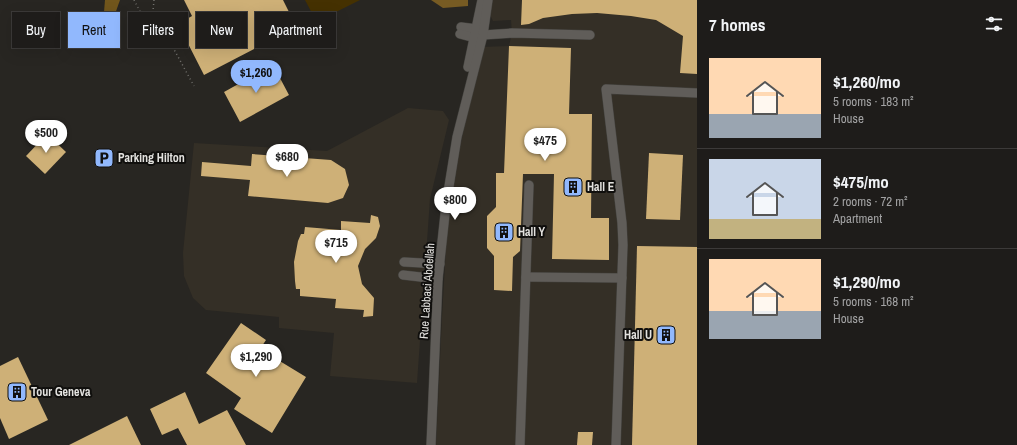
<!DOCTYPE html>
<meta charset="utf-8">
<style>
body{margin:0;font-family:"Archivo Narrow",sans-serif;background:#262523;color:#f1f3f6;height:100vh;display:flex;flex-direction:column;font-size:15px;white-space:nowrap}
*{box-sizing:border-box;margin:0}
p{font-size:13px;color:#a1a1a2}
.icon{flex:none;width:22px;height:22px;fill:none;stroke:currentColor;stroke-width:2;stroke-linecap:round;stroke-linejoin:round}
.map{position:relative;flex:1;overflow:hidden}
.panel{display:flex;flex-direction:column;background:#1e1c1a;width:320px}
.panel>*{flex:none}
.hud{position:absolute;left:12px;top:12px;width:380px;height:36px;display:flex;gap:8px}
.price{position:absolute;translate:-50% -34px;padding:0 9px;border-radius:14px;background:#fff;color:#222;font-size:13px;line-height:26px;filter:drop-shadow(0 1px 2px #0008)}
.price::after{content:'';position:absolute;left:50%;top:24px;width:12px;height:9px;margin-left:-6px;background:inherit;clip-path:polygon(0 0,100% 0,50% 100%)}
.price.active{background:#91b8fd;color:#111}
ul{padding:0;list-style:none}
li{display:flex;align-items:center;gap:12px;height:100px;padding:0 12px}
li+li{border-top:1px solid #3c3a39}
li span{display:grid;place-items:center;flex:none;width:112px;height:80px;border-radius:0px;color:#555}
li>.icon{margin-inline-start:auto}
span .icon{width:48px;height:48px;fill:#fffc;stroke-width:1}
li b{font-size:17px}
h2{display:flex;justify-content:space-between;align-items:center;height:48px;padding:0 12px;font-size:17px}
.chip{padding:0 14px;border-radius:0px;background:#1e1c1a;box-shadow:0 4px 16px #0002,0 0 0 1px #3c3a39;font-size:14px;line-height:36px}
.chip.active{background:#91b8fd;color:#111}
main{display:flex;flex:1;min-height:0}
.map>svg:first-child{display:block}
.built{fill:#342f26}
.green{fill:#453101}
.forest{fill:#775b23}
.water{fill:#71561c}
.building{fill:#ceb077}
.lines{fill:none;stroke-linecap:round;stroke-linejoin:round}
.minor-casing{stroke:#43423e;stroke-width:10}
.path{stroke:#72716d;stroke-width:1.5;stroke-dasharray:1 3;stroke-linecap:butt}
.minor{stroke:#605d59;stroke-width:9}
.labels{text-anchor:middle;stroke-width:4;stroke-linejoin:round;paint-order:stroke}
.poi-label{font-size:12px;font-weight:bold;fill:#e3e2df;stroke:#100f0d;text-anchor:start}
.street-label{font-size:12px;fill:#e3e2df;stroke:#100f0d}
</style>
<main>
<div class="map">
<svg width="697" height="445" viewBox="0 0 697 445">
<rect width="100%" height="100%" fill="#282622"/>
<!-- built -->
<g class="built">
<path d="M 491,0 L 697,0 L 697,445 L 436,445 L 442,317 L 447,229 L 460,147 L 481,47 L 509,46 L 512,33 L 511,20 L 493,21 L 490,15 Z"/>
<path d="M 408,108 L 443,111 L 449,120 L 430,199 L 417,383 L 330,376 L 334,333 L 279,328 L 279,317 L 206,310 L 193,298 L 184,276 L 183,253 L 194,143 L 327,151 Z"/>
</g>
<!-- green -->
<path class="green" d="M 305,0 L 360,0 L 320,20 L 315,19 Z"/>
<!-- forest -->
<path class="forest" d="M 431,0 L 468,0 L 468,6 L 443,8 Z"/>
<!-- water -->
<path class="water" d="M 105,0 L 120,0 L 115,14 L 111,15 L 104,12 Z"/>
<!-- building -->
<g class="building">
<path d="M 184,0 L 283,0 L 293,20 L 288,22 L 290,27 L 254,45 L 256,48 L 204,75 L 178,24 L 192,16 Z"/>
<path d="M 522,0 L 697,0 L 697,74 L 680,73 L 683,36 L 656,20 L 631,16 L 597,13 L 572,14 L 543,18 L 529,24 L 521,25 Z"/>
<path d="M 509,46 L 571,48 L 569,114 L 592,114 L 591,218 L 609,218 L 609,260 L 552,259 L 554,174 L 523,174 L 520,251 L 513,257 L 512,291 L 494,290 L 494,256 L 487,248 L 487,216 L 496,207 L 496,173 L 504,173 Z"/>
<path d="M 273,65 L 289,95 L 240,122 L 224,92 Z"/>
<path d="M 47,134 L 66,152 L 45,174 L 26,156 Z"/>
<path d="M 649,153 L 683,155 L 680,220 L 646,219 Z"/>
<path d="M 252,154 L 331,160 L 345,169 L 349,185 L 343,198 L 328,203 L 248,196 L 250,180 L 201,176 L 202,162 L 251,166 Z"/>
<path d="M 371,215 L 378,217 L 380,226 L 376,238 L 365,249 L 358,266 L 362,284 L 374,298 L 373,316 L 363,317 L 364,310 L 335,308 L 336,299 L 300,296 L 300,289 L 296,289 L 295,281 L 294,262 L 298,241 L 301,234 L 304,234 L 305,227 L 341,230 L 341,221 L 370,223 Z"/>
<path d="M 637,246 L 697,247 L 697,445 L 632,445 Z"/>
<path d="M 241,323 L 266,340 L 260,349 L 306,377 L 272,433 L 234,409 L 241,398 L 206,373 Z"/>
<path d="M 18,357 L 48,420 L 9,439 L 0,418 L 0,366 Z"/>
<path d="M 185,392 L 199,424 L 227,410 L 246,445 L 187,445 L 178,428 L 162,435 L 150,409 Z"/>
<path d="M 127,416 L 141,445 L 69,445 Z"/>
<path d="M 578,432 L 593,432 L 592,445 L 577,445 Z"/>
</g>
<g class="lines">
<!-- minor casing -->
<g class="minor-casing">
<g id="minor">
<path d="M 461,27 L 477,29 L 481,32"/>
<path d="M 460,34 L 475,38 L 483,35 L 512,33 L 590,35"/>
<path d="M 468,67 L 482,0"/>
<path d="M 404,262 L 440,264"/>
<path d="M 403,275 L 438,279"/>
<path d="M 526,277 L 622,278"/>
<path d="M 431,445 L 438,279 L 446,205 L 457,137 L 483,35 L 488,0"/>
<path d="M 520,445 L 529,185"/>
<path d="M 616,445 L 623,245 L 622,223 L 606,89 L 697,93"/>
</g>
</g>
<!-- path -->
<g class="path">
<path d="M 134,0 L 152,34 L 178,19"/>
<path d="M 154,0 L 153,11 L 194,86"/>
</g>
<!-- minor -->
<use href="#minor" class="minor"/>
</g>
<!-- icons -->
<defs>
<g id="parking-square" transform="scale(1)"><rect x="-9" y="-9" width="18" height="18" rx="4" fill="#91b8fd" stroke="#100f0d"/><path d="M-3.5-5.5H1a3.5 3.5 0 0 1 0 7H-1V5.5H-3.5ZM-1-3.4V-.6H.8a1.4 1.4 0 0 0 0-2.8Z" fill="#111"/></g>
<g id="building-square" transform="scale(1)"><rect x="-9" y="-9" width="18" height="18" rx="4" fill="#91b8fd" stroke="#100f0d"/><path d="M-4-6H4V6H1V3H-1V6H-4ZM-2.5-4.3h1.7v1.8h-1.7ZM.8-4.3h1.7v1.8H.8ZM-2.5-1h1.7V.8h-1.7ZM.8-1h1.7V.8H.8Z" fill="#111"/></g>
</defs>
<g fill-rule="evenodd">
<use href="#parking-square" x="104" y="158"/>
<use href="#building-square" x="573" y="187"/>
<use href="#building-square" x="504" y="232"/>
<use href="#building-square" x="666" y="335"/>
<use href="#building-square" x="17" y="392"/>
</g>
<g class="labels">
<!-- poi labels -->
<g class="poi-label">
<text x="118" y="162">Parking Hilton</text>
<text x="587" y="191">Hall E</text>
<text x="518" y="236">Hall Y</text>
<text x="652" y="339" text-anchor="end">Hall U</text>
<text x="31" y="396">Tour Geneva</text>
</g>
<!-- street labels -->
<g class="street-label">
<text transform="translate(427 291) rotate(-86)" y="4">Rue Labbaci Abdellah</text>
</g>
</g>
</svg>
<b class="price active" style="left:256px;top:94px">$1,260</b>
<b class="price" style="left:46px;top:154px">$500</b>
<b class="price" style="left:545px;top:162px">$475</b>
<b class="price" style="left:287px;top:178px">$680</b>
<b class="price" style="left:455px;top:221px">$800</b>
<b class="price" style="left:336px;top:264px">$715</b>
<b class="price" style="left:256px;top:378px">$1,290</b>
<div class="hud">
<a class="chip">Buy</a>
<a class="chip active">Rent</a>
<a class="chip">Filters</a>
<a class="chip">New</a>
<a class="chip">Apartment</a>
</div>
</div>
<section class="panel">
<h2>7 homes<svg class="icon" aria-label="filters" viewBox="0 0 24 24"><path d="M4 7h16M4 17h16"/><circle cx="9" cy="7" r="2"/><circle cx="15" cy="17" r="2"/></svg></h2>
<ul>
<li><span style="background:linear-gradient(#ffd9b3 70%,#9aa5b1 0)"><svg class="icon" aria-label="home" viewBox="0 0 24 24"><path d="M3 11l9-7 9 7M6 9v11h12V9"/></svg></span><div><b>$1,260/mo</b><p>5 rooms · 183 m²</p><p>House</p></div></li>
<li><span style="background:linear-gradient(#c9d6e8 75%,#c2b280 0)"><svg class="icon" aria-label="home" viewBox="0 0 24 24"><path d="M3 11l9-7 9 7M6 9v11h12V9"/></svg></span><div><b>$475/mo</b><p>2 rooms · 72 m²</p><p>Apartment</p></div></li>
<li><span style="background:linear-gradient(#ffd9b3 65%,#9aa5b1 0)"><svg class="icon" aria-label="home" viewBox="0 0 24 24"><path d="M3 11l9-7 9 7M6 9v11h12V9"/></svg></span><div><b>$1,290/mo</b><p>5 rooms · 168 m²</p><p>House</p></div></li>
</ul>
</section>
</main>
